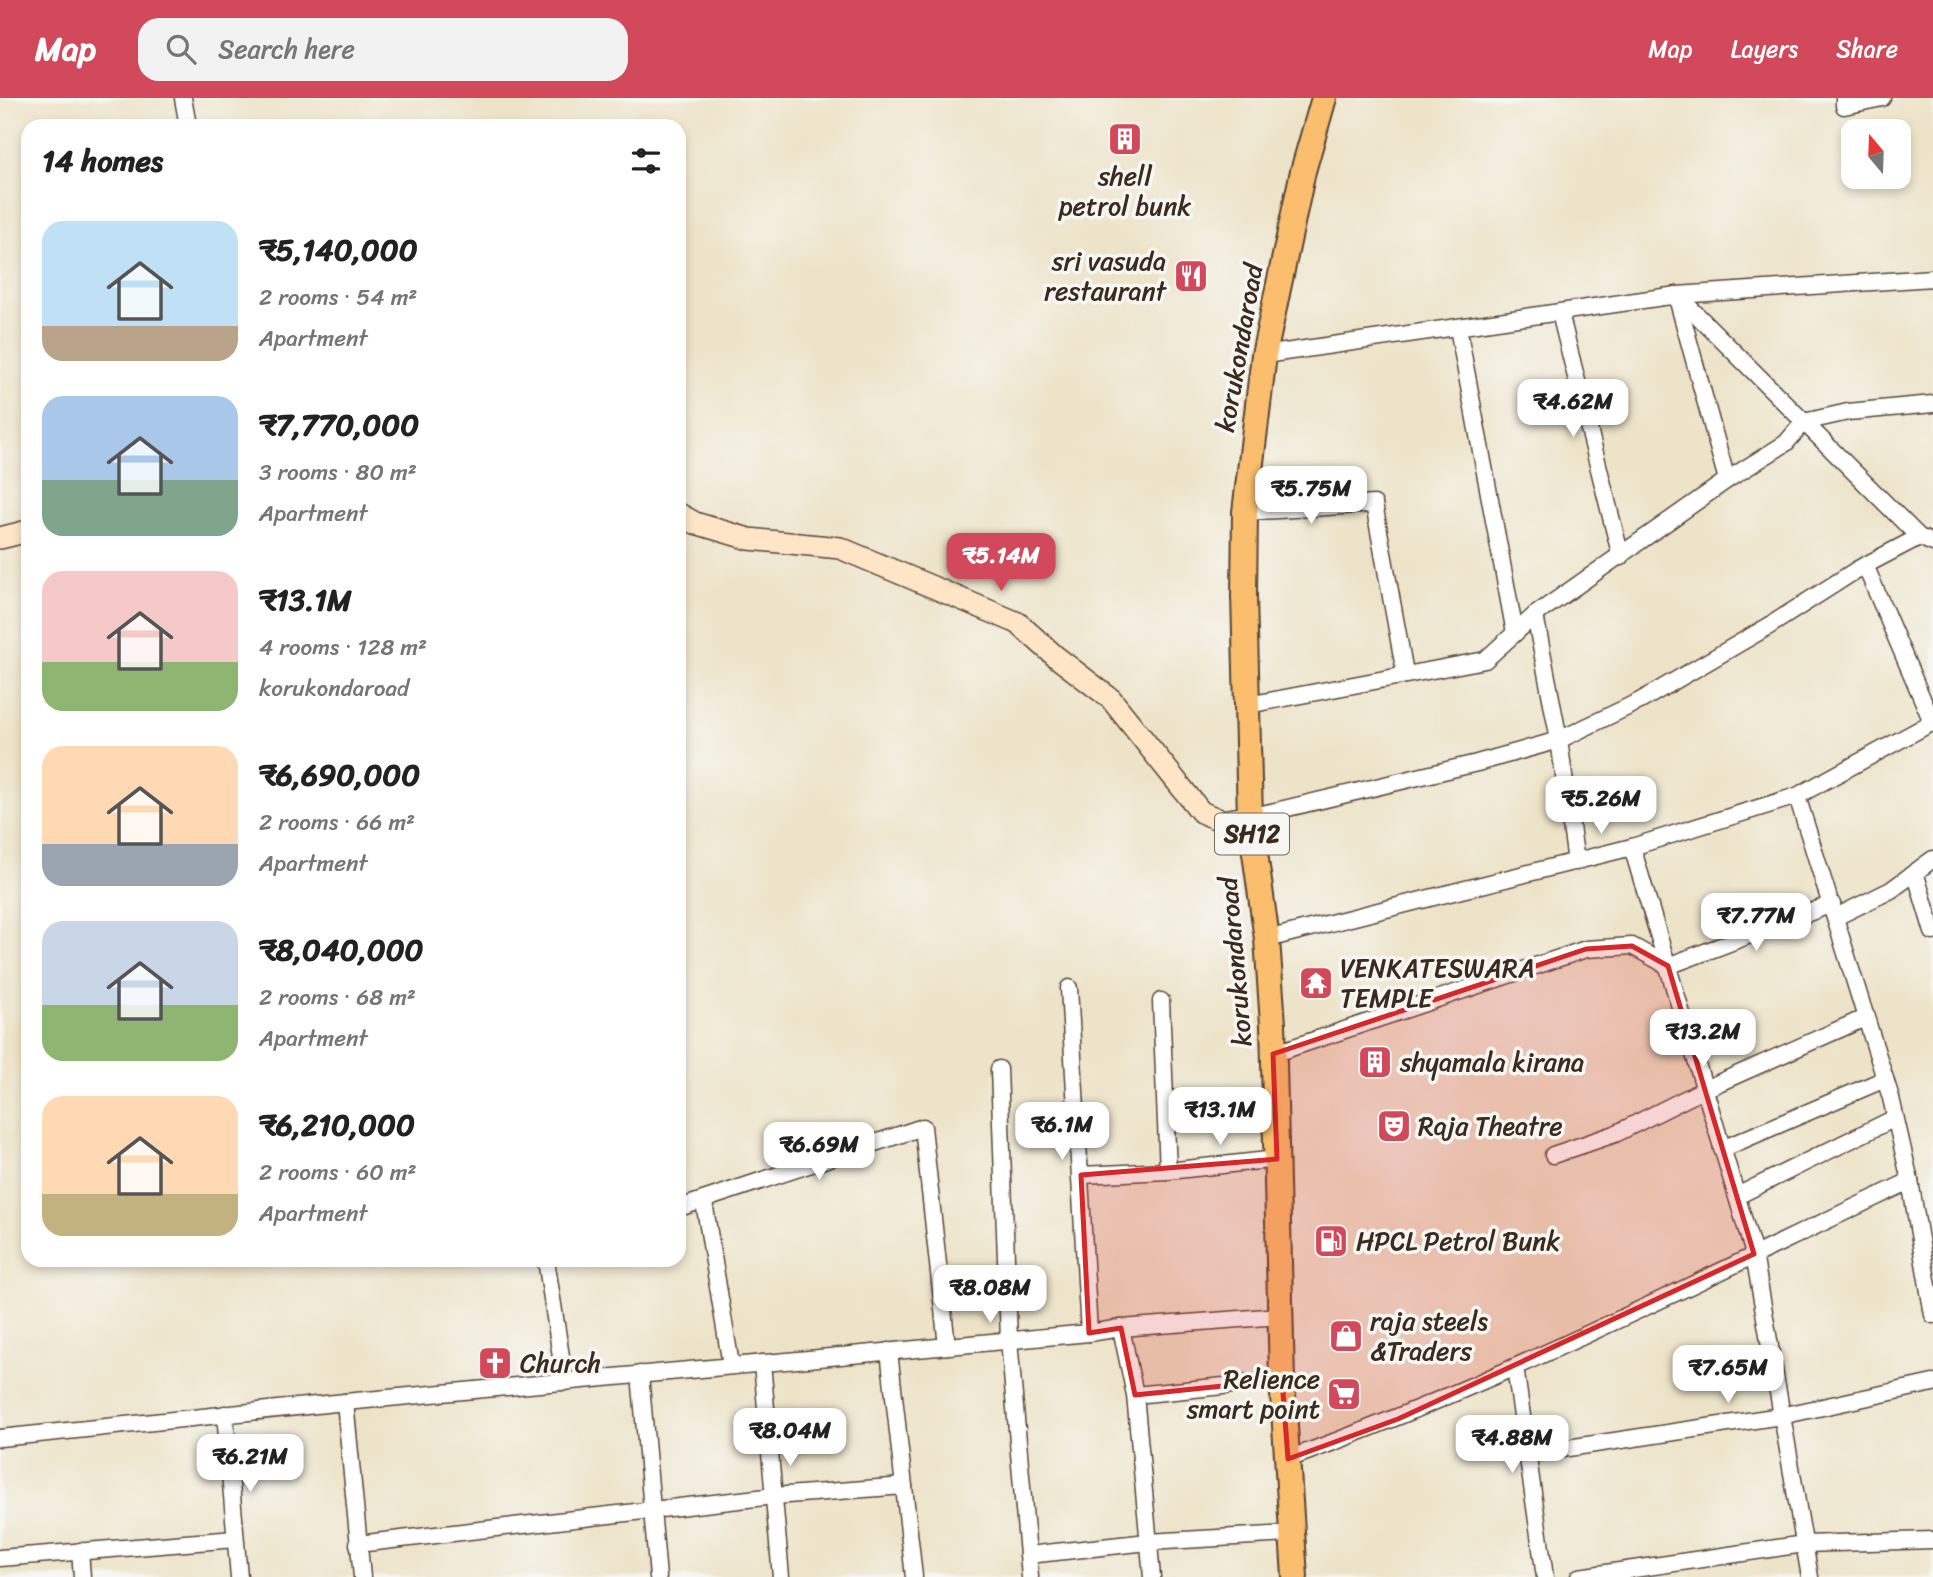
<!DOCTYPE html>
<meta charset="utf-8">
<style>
body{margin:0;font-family:Sriracha,sans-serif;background:#f2f2f2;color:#222;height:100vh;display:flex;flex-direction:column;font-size:26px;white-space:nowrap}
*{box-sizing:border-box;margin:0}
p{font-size:23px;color:#767676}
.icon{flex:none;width:38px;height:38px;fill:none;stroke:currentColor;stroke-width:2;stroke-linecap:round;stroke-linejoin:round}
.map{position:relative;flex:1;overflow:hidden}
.panel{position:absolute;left:21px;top:21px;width:665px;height:1148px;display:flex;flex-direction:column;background:#fff;border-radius:21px;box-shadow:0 4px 10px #0003}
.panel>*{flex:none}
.needle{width:46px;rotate:341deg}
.fabs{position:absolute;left:1841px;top:21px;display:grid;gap:14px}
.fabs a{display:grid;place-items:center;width:70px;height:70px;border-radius:14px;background:#fff;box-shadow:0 4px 10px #0003;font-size:35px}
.price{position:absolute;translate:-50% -60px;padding:0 16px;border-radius:14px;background:#fff;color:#222;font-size:23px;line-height:46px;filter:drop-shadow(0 2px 4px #0008)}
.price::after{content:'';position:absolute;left:50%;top:42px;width:21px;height:16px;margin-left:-10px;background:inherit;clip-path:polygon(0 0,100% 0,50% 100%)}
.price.active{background:#d1495b;color:#fff}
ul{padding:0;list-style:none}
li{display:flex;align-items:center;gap:21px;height:175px;padding:0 21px}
li span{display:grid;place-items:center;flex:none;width:196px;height:140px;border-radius:21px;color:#555}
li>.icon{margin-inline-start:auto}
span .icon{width:84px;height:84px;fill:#fffc;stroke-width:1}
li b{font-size:30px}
h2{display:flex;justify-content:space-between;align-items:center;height:84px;padding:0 21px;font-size:30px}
header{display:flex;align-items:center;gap:42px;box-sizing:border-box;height:98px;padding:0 35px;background:#d1495b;color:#fff}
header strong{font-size:33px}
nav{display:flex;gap:38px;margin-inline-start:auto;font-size:24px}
.search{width:490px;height:63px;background:#f2f2f2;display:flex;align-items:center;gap:18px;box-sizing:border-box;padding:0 24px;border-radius:21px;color:#767676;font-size:26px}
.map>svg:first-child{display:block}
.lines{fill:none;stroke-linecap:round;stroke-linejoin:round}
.minor-casing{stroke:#564638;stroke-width:19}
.secondary-casing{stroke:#564638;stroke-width:24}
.primary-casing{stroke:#564638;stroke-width:28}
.minor{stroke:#fff;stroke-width:16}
.secondary{stroke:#fde5c5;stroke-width:21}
.primary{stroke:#fbbe6e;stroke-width:24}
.marked{fill:#d62828;fill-opacity:0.2;stroke:#d62828;stroke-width:5;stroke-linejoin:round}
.labels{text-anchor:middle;stroke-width:7;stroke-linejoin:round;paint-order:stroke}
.shield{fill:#f6f6f2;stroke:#73675e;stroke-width:2}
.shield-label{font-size:24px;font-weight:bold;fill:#3b2a1e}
.poi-label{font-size:26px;fill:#3b2a1e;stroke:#f6f6f2;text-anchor:start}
.street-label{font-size:26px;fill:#3b2a1e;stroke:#f6f6f2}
</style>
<header>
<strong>Map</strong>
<div class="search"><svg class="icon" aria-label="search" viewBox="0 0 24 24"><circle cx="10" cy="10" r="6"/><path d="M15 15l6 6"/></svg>Search here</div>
<nav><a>Map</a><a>Layers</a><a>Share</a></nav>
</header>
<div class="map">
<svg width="1933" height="1479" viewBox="0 0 1933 1479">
<rect width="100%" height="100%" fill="#f6f6f2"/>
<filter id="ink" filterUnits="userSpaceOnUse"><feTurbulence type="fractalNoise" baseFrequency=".0143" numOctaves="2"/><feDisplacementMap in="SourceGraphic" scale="14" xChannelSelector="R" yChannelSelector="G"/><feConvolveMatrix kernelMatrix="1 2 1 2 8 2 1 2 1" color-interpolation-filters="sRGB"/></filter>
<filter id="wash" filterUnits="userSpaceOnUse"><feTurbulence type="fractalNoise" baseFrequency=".00686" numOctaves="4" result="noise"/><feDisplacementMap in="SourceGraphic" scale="28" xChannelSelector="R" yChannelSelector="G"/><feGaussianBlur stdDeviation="1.57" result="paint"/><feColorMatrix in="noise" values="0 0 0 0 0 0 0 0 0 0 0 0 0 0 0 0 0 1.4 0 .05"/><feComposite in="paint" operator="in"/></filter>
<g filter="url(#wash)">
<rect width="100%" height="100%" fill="#ede3c8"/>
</g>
<g filter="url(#ink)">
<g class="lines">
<!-- minor casing -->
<g class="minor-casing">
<g id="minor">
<path d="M 183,0 L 188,28"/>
<path d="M 1844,0 L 1844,8 L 1882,0"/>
<path d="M 1677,197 L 1919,439 L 1933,445"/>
<path d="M 1677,200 L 1727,382"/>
<path d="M 1560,215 L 1621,459"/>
<path d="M 1458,230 L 1515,535"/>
<path d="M 1264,257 L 1677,197 L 1933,180"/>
<path d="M 1245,414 L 1374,406 L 1405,575"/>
<path d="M 1865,467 L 1933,626"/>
<path d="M 1535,517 L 1559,642 L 1576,764"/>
<path d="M 1248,607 L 1485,562 L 1535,517 L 1727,382 L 1786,345 L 1804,324 L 1848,314 L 1933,306"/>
<path d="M 1797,698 L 1891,1000 L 1910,1083 L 1933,1217"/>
<path d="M 1250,719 L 1477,665 L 1559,642 L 1640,603 L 1769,528 L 1858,471 L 1919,439"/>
<path d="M 1632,749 L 1754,1156 L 1810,1479"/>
<path d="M 1915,774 L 1933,834"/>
<path d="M 1836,819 L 1891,792 L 1933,761"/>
<path d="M 1267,841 L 1632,749 L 1797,698 L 1933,624"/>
<path d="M 1069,890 L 1089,1235"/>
<path d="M 1161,903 L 1168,1073"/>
<path d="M 1273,956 L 1586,851 L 1632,848 L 1668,868 L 1832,806"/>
<path d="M 999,971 L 1009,1242 L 1030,1479"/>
<path d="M 1722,1051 L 1885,981"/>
<path d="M 1553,1057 L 1615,1036 L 1705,991 L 1867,919"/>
<path d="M 1081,1077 L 1168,1073 L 1277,1061"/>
<path d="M 1737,1098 L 1895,1020"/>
<path d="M 704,1104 L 731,1267"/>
<path d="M 679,1110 L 923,1029 L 947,1248"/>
<path d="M 546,1162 L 565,1284"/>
<path d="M 1121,1230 L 1135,1297 L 1152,1479"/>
<path d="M 889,1253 L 914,1479"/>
<path d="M 762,1265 L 781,1479"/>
<path d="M 1515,1269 L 1545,1479"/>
<path d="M 640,1276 L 658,1479"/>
<path d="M 1135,1297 L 1282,1282"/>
<path d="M 345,1304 L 362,1479"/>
<path d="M 225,1316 L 239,1479"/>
<path d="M 0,1340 L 345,1304 L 1089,1235 L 1121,1230 L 1280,1218"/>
<path d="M 1528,1356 L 1781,1318 L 1933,1285"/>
<path d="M 1288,1361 C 1501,1284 1704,1180 1910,1083"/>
<path d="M 358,1446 L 774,1398 L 904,1388"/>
<path d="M 80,1453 L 82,1479"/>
<path d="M 1028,1457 L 1148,1444 L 1290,1436"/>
<path d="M 0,1460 L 235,1441"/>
<path d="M 1579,1479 L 1804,1446 L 1933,1442"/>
</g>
</g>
<!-- secondary casing -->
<g class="secondary-casing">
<g id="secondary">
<path d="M 679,416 L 695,425 L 749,441 L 840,450 L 1018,525 L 1055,558 L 1111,601 L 1201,714 L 1222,723 L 1250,719"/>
<path d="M 0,440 L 28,433"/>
</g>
</g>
<!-- primary casing -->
<g class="primary-casing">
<path id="primary" d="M 1295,1479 L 1282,1282 L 1273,926 L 1267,841 L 1250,719 L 1244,498 L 1245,414 L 1264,257 L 1303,73 L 1324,0"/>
</g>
<!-- minor -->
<use href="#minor" class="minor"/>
<!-- secondary -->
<use href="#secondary" class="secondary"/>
<!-- primary -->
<use href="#primary" class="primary"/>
</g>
</g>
<!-- marked area -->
<path class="marked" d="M 1632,848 L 1668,868 L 1754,1156 L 1398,1321 L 1288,1361 L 1282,1282 L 1135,1297 L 1121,1230 L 1089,1235 L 1081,1077 L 1277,1061 L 1273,956 L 1586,851 Z"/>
<!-- icons -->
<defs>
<g id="building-square" transform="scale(1.75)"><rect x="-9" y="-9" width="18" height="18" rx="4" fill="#d1495b" stroke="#f6f6f2"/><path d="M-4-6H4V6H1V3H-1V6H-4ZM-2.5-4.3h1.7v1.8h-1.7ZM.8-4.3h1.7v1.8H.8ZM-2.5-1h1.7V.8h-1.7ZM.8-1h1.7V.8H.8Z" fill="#fff"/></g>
<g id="restaurant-square" transform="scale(1.75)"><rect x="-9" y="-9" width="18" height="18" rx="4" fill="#d1495b" stroke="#f6f6f2"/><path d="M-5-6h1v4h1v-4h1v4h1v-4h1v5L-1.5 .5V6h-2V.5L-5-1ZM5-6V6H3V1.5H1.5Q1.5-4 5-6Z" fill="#fff"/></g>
<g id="temple-square" transform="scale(1.75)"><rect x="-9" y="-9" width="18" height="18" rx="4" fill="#d1495b" stroke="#f6f6f2"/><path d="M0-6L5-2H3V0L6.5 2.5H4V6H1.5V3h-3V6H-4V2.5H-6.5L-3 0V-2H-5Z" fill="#fff"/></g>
<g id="theatre-square" transform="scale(1.75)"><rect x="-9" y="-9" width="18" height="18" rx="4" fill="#d1495b" stroke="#f6f6f2"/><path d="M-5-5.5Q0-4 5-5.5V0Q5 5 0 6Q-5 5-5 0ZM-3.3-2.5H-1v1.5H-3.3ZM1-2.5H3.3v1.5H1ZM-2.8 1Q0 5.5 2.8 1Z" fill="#fff"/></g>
<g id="fuel-square" transform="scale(1.75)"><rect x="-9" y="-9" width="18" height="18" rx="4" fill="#d1495b" stroke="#f6f6f2"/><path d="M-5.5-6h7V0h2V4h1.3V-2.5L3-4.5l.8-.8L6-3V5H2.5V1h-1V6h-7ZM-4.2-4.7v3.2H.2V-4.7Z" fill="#fff"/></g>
<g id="shop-square" transform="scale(1.75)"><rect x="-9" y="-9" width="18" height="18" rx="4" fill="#d1495b" stroke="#f6f6f2"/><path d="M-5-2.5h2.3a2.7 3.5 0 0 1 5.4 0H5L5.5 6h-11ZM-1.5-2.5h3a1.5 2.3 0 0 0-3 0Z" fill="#fff"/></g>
<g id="church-square" transform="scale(1.75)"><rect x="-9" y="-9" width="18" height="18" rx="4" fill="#d1495b" stroke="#f6f6f2"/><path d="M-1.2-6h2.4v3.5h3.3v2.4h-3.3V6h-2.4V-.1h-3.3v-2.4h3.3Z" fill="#fff"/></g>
<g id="supermarket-square" transform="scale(1.75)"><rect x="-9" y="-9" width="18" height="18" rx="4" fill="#d1495b" stroke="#f6f6f2"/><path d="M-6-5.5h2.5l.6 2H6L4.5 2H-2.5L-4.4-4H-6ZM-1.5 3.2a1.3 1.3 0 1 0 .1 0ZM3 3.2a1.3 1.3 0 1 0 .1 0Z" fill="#fff"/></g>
</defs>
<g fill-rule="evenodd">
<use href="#building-square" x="1125" y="41"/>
<use href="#restaurant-square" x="1191" y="178"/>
<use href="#temple-square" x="1316" y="885"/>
<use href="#building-square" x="1375" y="964"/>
<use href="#theatre-square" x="1394" y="1028"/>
<use href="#fuel-square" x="1331" y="1143"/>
<use href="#shop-square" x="1346" y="1238"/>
<use href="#church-square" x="495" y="1265"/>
<use href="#supermarket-square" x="1344" y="1296"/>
</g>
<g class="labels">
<!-- shield labels -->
<rect class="shield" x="1215" y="715.5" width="74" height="41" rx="5"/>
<g class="shield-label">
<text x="1252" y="744">SH12</text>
</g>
<!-- poi labels -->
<g class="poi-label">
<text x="1125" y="87" text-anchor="middle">shell<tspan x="1125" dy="30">petrol bunk</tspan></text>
<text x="1166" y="172" text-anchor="end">sri vasuda<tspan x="1166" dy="30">restaurant</tspan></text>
<text x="1340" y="879">VENKATESWARA<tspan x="1340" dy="30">TEMPLE</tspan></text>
<text x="1400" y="973">shyamala kirana</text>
<text x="1418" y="1037">Raja Theatre</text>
<text x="1356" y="1152">HPCL Petrol Bunk</text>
<text x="1370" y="1232">raja steels<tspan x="1370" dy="30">&amp;Traders</tspan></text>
<text x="520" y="1274">Church</text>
<text x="1320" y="1290" text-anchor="end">Relience<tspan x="1320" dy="30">smart point</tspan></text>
</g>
<!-- street labels -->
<g class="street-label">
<text transform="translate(1239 250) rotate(-80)" y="9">korukondaroad</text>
<text transform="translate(1235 864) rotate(-95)" y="9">korukondaroad</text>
</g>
</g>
</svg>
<div class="fabs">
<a><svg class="needle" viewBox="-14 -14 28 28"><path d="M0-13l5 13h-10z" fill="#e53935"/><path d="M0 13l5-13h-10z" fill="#767676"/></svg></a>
</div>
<b class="price" style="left:1573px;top:341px">₹4.62M</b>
<b class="price" style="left:1311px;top:428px">₹5.75M</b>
<b class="price active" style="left:1001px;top:495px">₹5.14M</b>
<b class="price" style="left:1601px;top:738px">₹5.26M</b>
<b class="price" style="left:1756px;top:855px">₹7.77M</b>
<b class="price" style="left:1703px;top:971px">₹13.2M</b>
<b class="price" style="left:1220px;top:1049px">₹13.1M</b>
<b class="price" style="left:1062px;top:1064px">₹6.1M</b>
<b class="price" style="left:819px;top:1084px">₹6.69M</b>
<b class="price" style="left:990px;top:1227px">₹8.08M</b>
<b class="price" style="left:1728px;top:1307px">₹7.65M</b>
<b class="price" style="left:790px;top:1370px">₹8.04M</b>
<b class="price" style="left:1512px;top:1377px">₹4.88M</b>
<b class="price" style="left:250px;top:1396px">₹6.21M</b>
<section class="panel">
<h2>14 homes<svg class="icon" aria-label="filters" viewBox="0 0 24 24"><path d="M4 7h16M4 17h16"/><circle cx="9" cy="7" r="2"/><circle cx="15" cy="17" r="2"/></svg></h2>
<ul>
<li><span style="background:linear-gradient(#bfe0f5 75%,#b9a48a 0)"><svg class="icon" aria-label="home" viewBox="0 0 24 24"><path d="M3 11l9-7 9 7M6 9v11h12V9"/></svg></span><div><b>₹5,140,000</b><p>2 rooms · 54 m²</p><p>Apartment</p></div></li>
<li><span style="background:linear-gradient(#a9c7e8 60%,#7fa58c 0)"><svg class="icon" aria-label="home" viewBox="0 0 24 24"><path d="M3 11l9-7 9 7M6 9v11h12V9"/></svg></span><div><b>₹7,770,000</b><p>3 rooms · 80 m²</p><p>Apartment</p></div></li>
<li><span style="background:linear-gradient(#f6c9c9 65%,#8fb573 0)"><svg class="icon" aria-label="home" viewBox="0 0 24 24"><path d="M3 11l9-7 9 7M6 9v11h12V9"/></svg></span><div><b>₹13.1M</b><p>4 rooms · 128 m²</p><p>korukondaroad</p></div></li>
<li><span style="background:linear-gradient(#ffd9b3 70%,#9aa5b1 0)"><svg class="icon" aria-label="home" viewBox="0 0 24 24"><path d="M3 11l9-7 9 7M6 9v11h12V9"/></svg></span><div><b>₹6,690,000</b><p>2 rooms · 66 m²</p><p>Apartment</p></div></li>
<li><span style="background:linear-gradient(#c9d6e8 60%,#8fb573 0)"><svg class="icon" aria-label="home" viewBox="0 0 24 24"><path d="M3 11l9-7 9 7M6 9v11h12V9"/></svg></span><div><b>₹8,040,000</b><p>2 rooms · 68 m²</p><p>Apartment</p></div></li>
<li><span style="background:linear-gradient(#ffd9b3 70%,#c2b280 0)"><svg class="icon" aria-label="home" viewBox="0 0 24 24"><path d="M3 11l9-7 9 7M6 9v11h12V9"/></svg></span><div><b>₹6,210,000</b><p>2 rooms · 60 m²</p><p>Apartment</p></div></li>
</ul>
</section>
</div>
